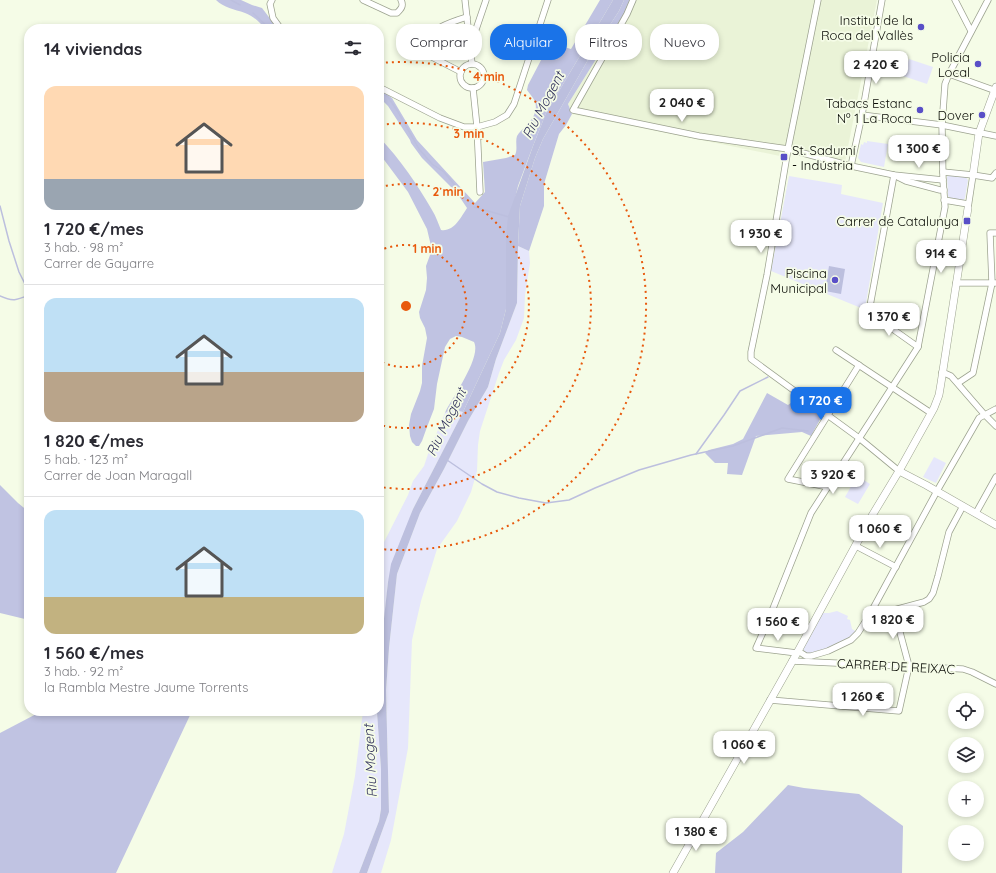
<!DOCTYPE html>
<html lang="es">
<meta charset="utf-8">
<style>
body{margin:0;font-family:Quicksand,sans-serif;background:#f7f7f7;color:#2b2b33;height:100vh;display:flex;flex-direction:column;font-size:15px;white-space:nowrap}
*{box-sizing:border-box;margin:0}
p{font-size:13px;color:#7c7c81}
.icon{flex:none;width:22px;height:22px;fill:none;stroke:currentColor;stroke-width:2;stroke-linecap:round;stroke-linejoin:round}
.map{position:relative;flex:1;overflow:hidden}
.panel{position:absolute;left:24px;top:24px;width:360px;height:692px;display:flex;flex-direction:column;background:#fff;border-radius:16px;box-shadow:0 2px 6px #0003}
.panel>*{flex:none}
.banner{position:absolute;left:396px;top:24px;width:380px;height:36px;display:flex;gap:8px}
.controls{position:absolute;left:948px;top:693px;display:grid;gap:8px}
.controls a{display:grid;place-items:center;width:36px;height:36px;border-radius:50%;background:#fff;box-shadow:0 2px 6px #0003;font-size:20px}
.price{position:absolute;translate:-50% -34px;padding:0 9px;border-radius:8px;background:#fff;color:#222;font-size:13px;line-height:26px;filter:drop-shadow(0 1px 2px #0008)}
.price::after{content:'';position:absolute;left:50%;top:24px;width:12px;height:9px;margin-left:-6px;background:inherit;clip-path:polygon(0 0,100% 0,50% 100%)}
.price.on{background:#1a73e8;color:#fff}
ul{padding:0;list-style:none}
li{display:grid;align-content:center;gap:8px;height:212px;padding:0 20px}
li+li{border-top:1px solid #e1e1e2}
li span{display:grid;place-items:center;height:124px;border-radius:12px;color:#555}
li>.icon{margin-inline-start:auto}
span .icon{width:72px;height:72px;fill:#fffc;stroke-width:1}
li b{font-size:17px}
h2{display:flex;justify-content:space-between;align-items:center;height:48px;padding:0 20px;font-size:17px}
.tag{padding:0 14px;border-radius:16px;background:#fff;box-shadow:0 2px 6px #0003;font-size:14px;line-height:36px}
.tag.on{background:#1a73e8;color:#fff}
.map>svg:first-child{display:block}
.built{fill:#eaf3d7}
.green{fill:#e6e7fb}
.forest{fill:#c0c3e2}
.water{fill:#bcbfde}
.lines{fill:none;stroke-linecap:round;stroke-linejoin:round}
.stream{stroke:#bcbfde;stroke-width:1.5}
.minor-casing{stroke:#9da390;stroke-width:7}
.tertiary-casing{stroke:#9da390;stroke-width:8}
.minor{stroke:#fff;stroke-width:5.5}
.tertiary{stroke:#fff;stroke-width:7}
.ring{fill:none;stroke:#e8590c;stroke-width:2;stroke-dasharray:2 4}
.poi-dot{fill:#594fc7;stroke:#f5fce7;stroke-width:1.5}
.labels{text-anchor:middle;stroke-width:3.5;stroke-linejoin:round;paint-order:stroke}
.poi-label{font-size:13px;fill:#0a0c06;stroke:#f5fce7;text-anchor:end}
.street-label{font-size:13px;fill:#0a0c06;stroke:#f5fce7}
.water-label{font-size:14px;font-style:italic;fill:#33335e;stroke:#f5fce7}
.centre{fill:#e8590c;stroke:#f5fce7;stroke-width:2}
.ring-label{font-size:12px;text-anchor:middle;font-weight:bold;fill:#e8590c;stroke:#f5fce7;stroke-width:3.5;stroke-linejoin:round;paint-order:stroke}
</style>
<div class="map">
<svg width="996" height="873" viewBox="0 0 996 873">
<rect width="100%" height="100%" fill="#f5fce7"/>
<!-- built -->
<path class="built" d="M 633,0 L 877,0 L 845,162 L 781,148 L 780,156 L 572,114 L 568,104 Z"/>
<!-- green -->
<g class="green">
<path d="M 909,59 L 933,67 L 927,84 L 903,76 Z"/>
<path d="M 867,141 L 888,144 L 884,167 L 861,162 L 858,158 L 861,144 L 863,145 L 864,142 L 867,143 Z"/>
<path d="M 948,175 L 966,177 L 968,180 L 965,198 L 963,201 L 951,199 L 948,196 L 947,177 Z"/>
<path d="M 789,176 L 842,185 L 841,194 L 883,203 L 866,303 L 861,308 L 771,271 Z"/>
<path d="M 518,246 L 529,251 L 530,263 L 525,295 L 524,318 L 516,340 L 504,360 L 499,373 L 480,431 L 478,445 L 477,471 L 471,492 L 457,521 L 437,549 L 421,601 L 412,640 L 408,748 L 391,840 L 381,873 L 367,873 L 389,812 L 386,690 L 389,648 L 397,574 L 420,513 L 444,469 L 468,421 L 488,387 L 496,359 L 517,303 Z"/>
<path d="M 451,409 L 463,412 L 413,509 L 388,582 L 379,672 L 379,552 L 408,495 L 413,481 L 424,466 L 430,448 L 435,437 L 445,413 Z"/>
<path d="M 934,457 L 946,463 L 936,483 L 923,477 Z"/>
<path d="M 857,476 L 870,484 L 858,504 L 845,497 Z"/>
<path d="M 837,611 L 848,616 L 847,619 L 850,620 L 852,629 L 857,632 C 845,646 826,649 808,654 L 804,652 L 803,647 L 821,613 L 829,613 Z"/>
<path d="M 363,711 L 377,711 L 381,769 L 381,809 L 379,821 L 359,873 L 332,873 L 344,834 L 355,776 Z"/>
</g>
<!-- forest -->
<g class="forest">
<path d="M 216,0 L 241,0 L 252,5 L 262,8 L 278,29 L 265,29 C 260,22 253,16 245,13 C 234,9 224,8 216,0 Z"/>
<path d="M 600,0 L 613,0 L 546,113 L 533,146 L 518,186 L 506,237 L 506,309 L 500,333 L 463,412 L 451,409 L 445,413 C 451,399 482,358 474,342 L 462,337 L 456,336 L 450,339 L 445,347 L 437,384 L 434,409 L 427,427 L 422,441 L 419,446 L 416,446 L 412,442 L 410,436 L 409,425 L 411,414 L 420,391 L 422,383 L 422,366 L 427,338 L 425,328 L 420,318 L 419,312 L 426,290 L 427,278 L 426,266 L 430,255 L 431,246 L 427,229 L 408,192 L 379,153 L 379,137 C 400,159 417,184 432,210 C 436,216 438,223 441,230 C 454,232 461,217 467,208 L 457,193 L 422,158 L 411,143 L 410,140 L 388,106 L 379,97 L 379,88 L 392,98 L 417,140 L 475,203 L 485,192 L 483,162 L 506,158 L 515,155 C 518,149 515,142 517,136 C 519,132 523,129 526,126 C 533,119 540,108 533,98 C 531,95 529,93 527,90 L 528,85 L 550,43 L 571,49 Z"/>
<path d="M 624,0 L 633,0 L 568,104 L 572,114 L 566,125 L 559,134 L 544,184 L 544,206 L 529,251 L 518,246 L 520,206 L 535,158 L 543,139 L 593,51 L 619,11 Z"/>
<path d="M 767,393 L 788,405 L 798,398 L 822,416 L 811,436 L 802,432 L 756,436 L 742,475 L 727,474 L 728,463 L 715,463 L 705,453 L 709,450 L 733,444 L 743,439 Z"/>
<path d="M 0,485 L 18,503 L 29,512 L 29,620 L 0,613 Z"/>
<path d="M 42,711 L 192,711 L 116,873 L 0,873 L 0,733 Z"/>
<path d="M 788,785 L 804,788 L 859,794 L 903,826 L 902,873 L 715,873 L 716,853 L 743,832 Z"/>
</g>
<!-- water -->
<g class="water">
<path d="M 613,0 L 624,0 L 619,11 L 593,51 L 543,139 L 535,158 L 520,206 L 518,246 L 517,303 L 496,359 L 488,387 L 468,421 L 444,469 L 420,513 L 397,574 L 389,648 L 386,690 L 389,812 L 367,873 L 359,873 L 379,821 L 381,809 L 381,769 L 377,712 L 377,711 L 379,711 L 379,664 L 388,582 L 391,564 L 413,509 L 463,412 L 500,333 L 506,309 L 506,237 L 508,216 L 533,146 L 546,113 Z"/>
<path d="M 829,266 L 845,269 L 841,294 L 825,291 Z"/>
</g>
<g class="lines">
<!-- stream -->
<g class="stream">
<path d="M 231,0 L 240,5"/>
<path d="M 253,13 L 270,29"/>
<path d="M 379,92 L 388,97 L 398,112 L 419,149 L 432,164 L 444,172 L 468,201"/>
<path d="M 0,206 L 9,241 L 19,272 L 29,292"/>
<path d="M 474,207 L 509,217"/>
<path d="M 0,296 C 13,302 17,300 29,295"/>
<path d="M 696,454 L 724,415 L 740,391 L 768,377"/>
<path d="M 447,460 L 482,484 L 497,492 L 519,498 L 546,503 L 569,500 L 595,488 L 639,470 L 691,455 L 733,446 L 782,428 L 808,431"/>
</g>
<!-- minor casing -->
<g class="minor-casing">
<g id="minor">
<path d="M 272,0 L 270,4 L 273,18 L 281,29"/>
<path d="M 363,0 L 391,13 L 397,13 C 401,9 404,6 401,0"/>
<path d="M 465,0 L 472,64"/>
<path d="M 633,0 L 627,14 L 573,110 L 699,136 L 788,149 L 851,166 L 894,175 L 943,180"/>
<path d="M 818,0 L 788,149 L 767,275 L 751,352 L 751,359 L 859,438 L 899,471"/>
<path d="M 955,0 L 971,31"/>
<path d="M 471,44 L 486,0"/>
<circle cx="472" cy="76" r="12"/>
<path d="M 461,72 L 424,53 L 421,47 C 428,29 451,22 467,17"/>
<path d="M 949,74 L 996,91"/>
<path d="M 379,87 L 440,118 L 464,127 L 477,127 L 495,122 L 507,115 L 514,104 L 548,0"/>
<path d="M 473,88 L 477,127 L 480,192"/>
<path d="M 862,115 L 942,125 L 996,136"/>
<path d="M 851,166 L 862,115 L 882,0"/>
<path d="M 943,172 L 973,175 L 992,178 L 996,173"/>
<path d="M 894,175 L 870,306 L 872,312 L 880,320 L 918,347"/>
<path d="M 898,177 L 906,181 L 940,190 L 944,190"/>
<path d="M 944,200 L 968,204"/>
<path d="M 968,208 L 973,175"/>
<path d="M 956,283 L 996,283"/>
<path d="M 836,350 L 931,413"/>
<path d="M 942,372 L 951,376 L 984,414 L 996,426"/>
<path d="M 958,383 L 973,373 L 992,283 L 990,233 L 996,233"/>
<path d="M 828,487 L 788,479 L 859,365"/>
<path d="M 976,513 L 996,477"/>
<path d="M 856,546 L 896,567"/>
<path d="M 870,614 L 894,610 L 924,602 L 929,599 L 933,593 L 938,576 L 949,532 L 963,506"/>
<path d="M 798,651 L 806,656 L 811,656 L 828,651 L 851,640 L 858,633 L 870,614 L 937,491 L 979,418 L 996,409"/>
<path d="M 797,653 L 756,648 L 768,621 L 811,513 L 918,347 L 945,207 L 943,180 L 942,125 L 945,84 L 949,74 L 988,0"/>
<path d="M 792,661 L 963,669 L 972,672 L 996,684"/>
<path d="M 770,700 L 899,711 L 909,666 L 894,610"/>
</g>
</g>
<!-- tertiary casing -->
<g class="tertiary-casing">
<g id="tertiary">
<path d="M 973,175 L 979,133 L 996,87"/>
<path d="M 899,471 L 926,485 L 996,525"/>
<path d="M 673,873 L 797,653 L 870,519 L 899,471 L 934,408 L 939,395 L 941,383 L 968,208"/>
</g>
</g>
<!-- minor -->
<use href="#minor" class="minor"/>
<!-- tertiary -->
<use href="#tertiary" class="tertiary"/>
</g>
<!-- distance rings -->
<g class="ring">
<path d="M379 251A61 61 0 1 1 379 361"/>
<path d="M380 187A122 122 0 1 1 380 425"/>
<path d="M381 125A183 183 0 1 1 381 487"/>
<path d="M380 63A244 244 0 1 1 380 549"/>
</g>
<!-- markers -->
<g class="poi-dot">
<circle cx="921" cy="27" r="4"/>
<circle cx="978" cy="64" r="4"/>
<circle cx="920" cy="110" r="4"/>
<circle cx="982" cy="115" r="4"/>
<rect x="780" y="153" width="8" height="8" rx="2"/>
<rect x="963" y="217" width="8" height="8" rx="2"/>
<circle cx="835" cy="280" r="4"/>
</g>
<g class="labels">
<!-- poi labels -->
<g class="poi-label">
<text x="913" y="25">Institut de la<tspan x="913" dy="15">Roca del Vallès</tspan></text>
<text x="970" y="62">Policia<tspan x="970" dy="15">Local</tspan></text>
<text x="912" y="108">Tabacs Estanc<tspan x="912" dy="15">Nº 1 La Roca</tspan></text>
<text x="974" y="120">Dover</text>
<text x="792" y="155" text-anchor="start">St. Sadurní<tspan x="792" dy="15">- Indústria</tspan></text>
<text x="959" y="226">Carrer de Catalunya</text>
<text x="827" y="278">Piscina<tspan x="827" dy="15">Municipal</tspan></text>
</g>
<!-- street labels -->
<g class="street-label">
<text transform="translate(896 666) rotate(3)" y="5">CARRER DE REIXAC</text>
</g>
<!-- water labels -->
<g class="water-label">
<text transform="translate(543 105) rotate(-62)" y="5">Riu Mogent</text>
<text transform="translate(446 422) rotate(-64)" y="5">Riu Mogent</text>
<text transform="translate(370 761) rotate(-93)" y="5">Riu Mogent</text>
</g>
</g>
<circle cx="406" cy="306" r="6" class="centre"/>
<g class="ring-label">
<text x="489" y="81">4 min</text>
<text x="469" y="138">3 min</text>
<text x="448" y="196">2 min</text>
<text x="427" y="253">1 min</text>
</g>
</svg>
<div class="controls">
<a><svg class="icon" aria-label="locate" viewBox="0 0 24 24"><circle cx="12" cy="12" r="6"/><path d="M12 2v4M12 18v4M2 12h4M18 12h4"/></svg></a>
<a><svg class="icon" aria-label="layers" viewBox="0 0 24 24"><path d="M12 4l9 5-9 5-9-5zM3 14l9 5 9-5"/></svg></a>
<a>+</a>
<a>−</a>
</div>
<b class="price" style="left:876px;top:85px">2 420 €</b>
<b class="price" style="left:682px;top:123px">2 040 €</b>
<b class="price" style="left:919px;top:169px">1 300 €</b>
<b class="price" style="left:761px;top:254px">1 930 €</b>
<b class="price" style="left:941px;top:274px">914 €</b>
<b class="price" style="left:889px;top:337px">1 370 €</b>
<b class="price on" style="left:821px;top:421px">1 720 €</b>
<b class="price" style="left:833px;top:495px">3 920 €</b>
<b class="price" style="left:880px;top:549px">1 060 €</b>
<b class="price" style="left:893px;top:640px">1 820 €</b>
<b class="price" style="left:778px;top:642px">1 560 €</b>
<b class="price" style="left:863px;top:717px">1 260 €</b>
<b class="price" style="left:744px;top:765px">1 060 €</b>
<b class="price" style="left:696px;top:852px">1 380 €</b>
<div class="banner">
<a class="tag">Comprar</a>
<a class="tag on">Alquilar</a>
<a class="tag">Filtros</a>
<a class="tag">Nuevo</a>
</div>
<section class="panel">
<h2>14 viviendas<svg class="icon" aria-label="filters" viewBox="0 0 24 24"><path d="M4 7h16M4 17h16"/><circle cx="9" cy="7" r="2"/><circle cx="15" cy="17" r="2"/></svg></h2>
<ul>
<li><span style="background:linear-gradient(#ffd9b3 75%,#9aa5b1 0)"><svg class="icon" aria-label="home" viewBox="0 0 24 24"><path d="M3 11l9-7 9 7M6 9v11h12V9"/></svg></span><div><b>1 720 €/mes</b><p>3 hab. · 98 m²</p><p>Carrer de Gayarre</p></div></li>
<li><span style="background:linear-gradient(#bfe0f5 60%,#b9a48a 0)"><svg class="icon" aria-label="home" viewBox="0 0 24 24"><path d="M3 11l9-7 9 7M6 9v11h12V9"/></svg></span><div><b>1 820 €/mes</b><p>5 hab. · 123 m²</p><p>Carrer de Joan Maragall</p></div></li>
<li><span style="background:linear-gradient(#bfe0f5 70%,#c2b280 0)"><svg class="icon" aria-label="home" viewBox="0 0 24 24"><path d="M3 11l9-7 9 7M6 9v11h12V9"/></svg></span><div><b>1 560 €/mes</b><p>3 hab. · 92 m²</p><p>la Rambla Mestre Jaume Torrents</p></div></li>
</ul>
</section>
</div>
